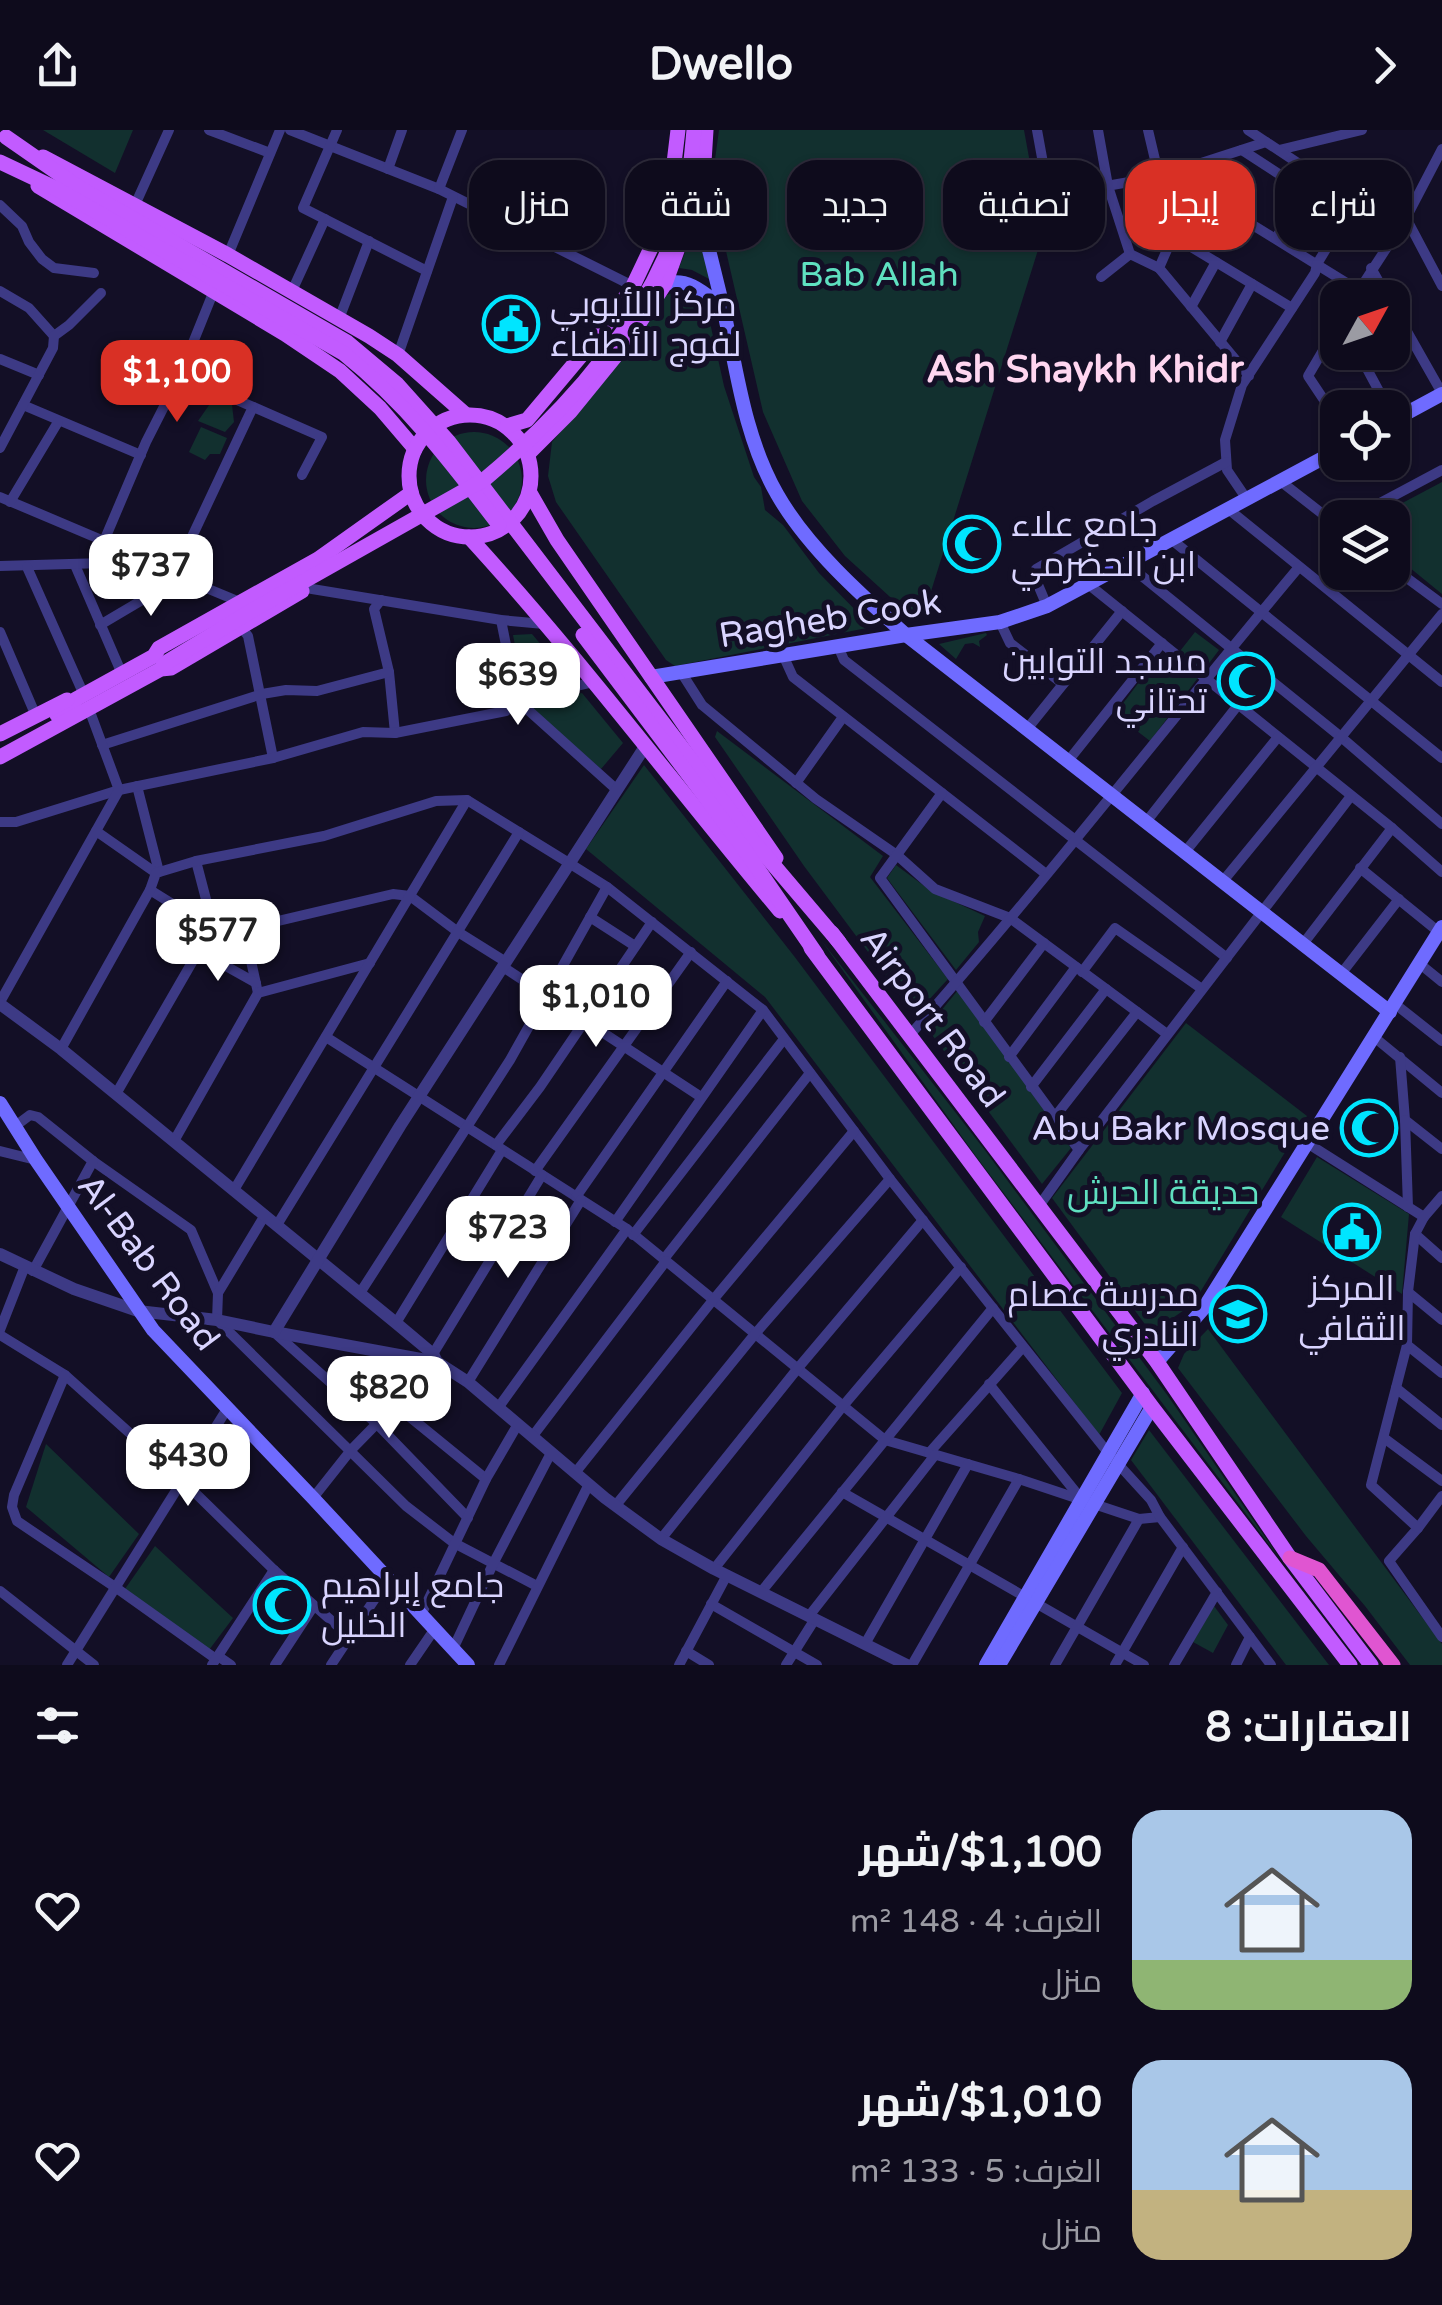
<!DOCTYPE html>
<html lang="ar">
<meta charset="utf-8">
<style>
body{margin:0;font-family:"Varela Round",Cairo,sans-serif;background:#171425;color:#f1f3f6;direction:rtl;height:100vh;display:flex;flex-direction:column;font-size:38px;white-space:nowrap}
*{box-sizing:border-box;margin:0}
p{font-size:32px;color:#9b9ba3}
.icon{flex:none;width:55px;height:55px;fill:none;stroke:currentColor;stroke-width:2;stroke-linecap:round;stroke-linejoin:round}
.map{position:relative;height:1535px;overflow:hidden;direction:ltr}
.side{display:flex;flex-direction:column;background:#0e0b1c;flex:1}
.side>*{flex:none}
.hud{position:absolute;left:30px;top:30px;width:1382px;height:90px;direction:rtl;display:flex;gap:20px}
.needle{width:65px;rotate:50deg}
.tools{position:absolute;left:1320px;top:150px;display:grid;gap:20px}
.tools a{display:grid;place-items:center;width:90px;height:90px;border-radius:20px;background:#0e0b1c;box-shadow:0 2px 8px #0004,0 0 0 2px #2e2b3b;font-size:50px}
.price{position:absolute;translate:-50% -85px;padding:0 22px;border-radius:20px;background:#fff;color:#222;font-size:32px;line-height:65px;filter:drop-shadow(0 2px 5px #0008)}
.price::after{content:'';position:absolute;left:50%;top:60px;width:30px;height:22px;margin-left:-15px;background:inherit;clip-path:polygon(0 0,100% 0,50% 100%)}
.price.on{background:#d93025;color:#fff}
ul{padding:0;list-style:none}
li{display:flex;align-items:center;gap:30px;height:250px;padding:0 30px}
li span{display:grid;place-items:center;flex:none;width:280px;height:200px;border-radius:30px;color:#555}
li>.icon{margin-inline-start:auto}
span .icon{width:120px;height:120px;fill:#fffc;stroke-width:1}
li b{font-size:42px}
h2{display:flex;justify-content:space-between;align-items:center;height:120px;padding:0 30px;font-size:42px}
.chip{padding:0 35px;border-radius:30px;background:#0e0b1c;box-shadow:0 2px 8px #0004,0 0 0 2px #2e2b3b;font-size:35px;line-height:90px}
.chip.on{background:#d93025;color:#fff}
header{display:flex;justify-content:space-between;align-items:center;height:130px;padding:0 30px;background:#0e0b1c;font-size:45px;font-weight:700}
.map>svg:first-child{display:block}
.green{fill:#12302f}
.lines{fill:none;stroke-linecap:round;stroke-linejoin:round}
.minor{stroke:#3d3a85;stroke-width:10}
.tertiary{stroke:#3d3a85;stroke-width:12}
.secondary{stroke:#6f6bff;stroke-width:14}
.primary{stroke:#c25bff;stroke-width:15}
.trunk{stroke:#e055d1;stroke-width:15}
.primary-bridge{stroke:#c25bff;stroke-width:15}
.labels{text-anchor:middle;stroke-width:10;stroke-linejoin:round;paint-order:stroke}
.park-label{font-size:35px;fill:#5fe0c0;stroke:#130f26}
.poi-label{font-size:35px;fill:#d9d4ff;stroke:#130f26;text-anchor:start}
.street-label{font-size:35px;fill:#d9d4ff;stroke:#130f26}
.neighbourhood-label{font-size:38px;font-weight:bold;fill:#ffd6f0;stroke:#130f26}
</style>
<header><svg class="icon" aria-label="forward" viewBox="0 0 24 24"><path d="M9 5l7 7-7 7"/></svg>Dwello<svg class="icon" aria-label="share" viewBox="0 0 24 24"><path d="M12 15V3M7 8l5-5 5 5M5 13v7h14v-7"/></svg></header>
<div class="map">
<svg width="1442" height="1535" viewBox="0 0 1442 1535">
<rect width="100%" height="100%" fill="#130f26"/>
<!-- green -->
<g class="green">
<path d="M 43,0 L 133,0 L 115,43 Z"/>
<path d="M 719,0 L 1024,0 L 1043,104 L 923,487 L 911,486 L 845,426 L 802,371 L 763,282 L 726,121 L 709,74 Z"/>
<path d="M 697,92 L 711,150 L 692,140 L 679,138 Z"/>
<path d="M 682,158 L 701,168 L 707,179 L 724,256 L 754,347 L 761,357 L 765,380 L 783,395 L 819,443 L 872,497 L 675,536 L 666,530 L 556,372 L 548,346 L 552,312 L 621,230 L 665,166 Z"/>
<path d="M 214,268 L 232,275 L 234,292 L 225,302 L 198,291 Z"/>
<path d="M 201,297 L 227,308 L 220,324 L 210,324 L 205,330 L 189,322 Z"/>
<circle cx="474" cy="350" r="48"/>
<path d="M 1442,352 L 1442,464 L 1393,424 L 1392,388 L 1376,387 Z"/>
<path d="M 1195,502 L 1219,520 L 1150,611 L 1115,584 L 1158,527 L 1169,535 Z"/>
<path d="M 986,503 L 987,505 L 979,511 L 980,517 L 973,513 L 965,514 L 956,529 L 939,514 Z"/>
<path d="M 532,504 L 568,547 L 522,551 L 513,505 Z"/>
<path d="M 582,563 L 623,613 L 601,639 L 528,575 Z"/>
<path d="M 717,601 L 883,726 L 870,747 L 948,849 L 915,885 L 804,736 L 715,607 Z"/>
<path d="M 644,635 L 794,826 L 1122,1263 L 1099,1305 L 765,867 L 586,719 Z"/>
<path d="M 896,735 L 931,761 L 985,786 L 978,802 L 979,812 L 956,840 L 887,748 Z"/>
<path d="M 821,810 L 984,1019 L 1168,1266 L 1280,1429 L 975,1025 Z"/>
<path d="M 958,860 L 1071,1018 L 1042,1054 L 927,898 Z"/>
<path d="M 1186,893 L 1307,986 L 1193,1174 L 1161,1196 L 1147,1197 L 1052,1068 Z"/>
<path d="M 1317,1027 L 1409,1084 L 1402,1164 L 1281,1087 Z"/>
<path d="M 1208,1199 L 1442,1514 L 1442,1535 L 1410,1535 L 1365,1476 L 1306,1406 L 1178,1238 L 1184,1224 Z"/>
<path d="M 1149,1300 L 1329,1535 L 1286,1535 L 1131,1330 Z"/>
<path d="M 46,1314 L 139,1404 L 109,1447 L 26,1377 Z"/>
<path d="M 155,1416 L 233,1488 L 209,1520 L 125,1459 Z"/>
<path d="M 1214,1476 L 1228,1495 L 1213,1523 L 1193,1512 Z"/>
</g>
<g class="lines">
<!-- minor -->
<g class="minor">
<path d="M 209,0 L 270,23"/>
<path d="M 290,0 L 439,59 L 633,156"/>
<path d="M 337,0 L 303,78 L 427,141"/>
<path d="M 1037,0 L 1049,66 L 1060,106"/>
<path d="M 1098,0 L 1108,56 L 1130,124"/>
<path d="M 1148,0 L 1173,106 L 1159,138 L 1249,246"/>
<path d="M 1242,20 L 1345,87"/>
<path d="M 1279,20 L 1362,0"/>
<path d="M 388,39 L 402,0"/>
<path d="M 1170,44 L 1358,160"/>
<path d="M 439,59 L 462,0"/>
<path d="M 1049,66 L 1158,47 L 1266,12"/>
<path d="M 0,75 L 22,96 L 29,112 L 42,129 L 54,138 L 94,143"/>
<path d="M 135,75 L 169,0"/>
<path d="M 1406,88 L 1442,156"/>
<path d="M 1173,106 L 1292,178"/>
<path d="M 1276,108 L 1306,60"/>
<path d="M 228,125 L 280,0"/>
<path d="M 1371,138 L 1388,168"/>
<path d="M 1101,147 L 1130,124 L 1159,138"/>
<path d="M 0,161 L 29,178 L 54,206"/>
<path d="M 292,161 L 325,89"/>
<path d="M 1354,168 L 1406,88 L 1442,19"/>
<path d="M 1392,175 L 1442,263"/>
<path d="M 1191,177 L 1216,132"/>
<path d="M 339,189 L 369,111"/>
<path d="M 1338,195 L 1308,246 L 1338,291"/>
<path d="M 1220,212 L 1252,154"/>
<path d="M 1358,222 L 1388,278"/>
<path d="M 398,225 L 453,67"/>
<path d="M 0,229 L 39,245"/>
<path d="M 180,245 L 322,307 L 302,345"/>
<path d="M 23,275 L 141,325"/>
<path d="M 0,318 L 53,218 L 54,206 L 69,195 L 101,163"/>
<path d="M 1279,350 L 1338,396"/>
<path d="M 0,367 L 104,411 L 141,431 L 240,472"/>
<path d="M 1246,368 L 1227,340 L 1225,310 L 1242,255 L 1315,143 L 1317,134 L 1355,71 L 1248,0"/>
<path d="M 10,372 L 58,292"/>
<path d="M 1227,378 L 1442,552"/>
<path d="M 1352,388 L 1442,340"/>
<path d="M 1172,410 L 1442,628"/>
<path d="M 104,411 L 146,312 L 180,245 L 213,163"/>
<path d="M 1127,434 L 1341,607 L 1442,694"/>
<path d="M 75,435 L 122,544"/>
<path d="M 0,436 L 139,432"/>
<path d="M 27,437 L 84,565"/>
<path d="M 1392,437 L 1442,474"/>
<path d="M 174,445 L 253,277"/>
<path d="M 1088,454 L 1392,698 L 1442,742"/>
<path d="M 306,458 L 501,490 L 544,494"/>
<path d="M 381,470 L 374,479 L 389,542 L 395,603"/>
<path d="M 1047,476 L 1036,450 L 1036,439 L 1153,371 L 1226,332"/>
<path d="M 501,490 L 517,570 L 617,660"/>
<path d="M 1000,492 L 1010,513 L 1063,554"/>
<path d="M 100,495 L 181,447"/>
<path d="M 241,497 L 248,506 L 273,628"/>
<path d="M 0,502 L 36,586"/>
<path d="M 838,516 L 844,530 L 1227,828"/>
<path d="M 783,525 L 793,547 L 1046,744"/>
<path d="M 681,542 L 702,575 L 816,669 L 897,725 L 935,759 L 1010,788 L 1167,904"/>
<path d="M 1027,599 L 1122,481"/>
<path d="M 102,615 L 262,564 L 286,560 L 317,561 L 389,542"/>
<path d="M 1068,631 L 1162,513"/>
<path d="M 796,653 L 843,587"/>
<path d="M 137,656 L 159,742"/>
<path d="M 942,663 L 880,748 L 1079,1020"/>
<path d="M 0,692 L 16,692 L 119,660 L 273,628 L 363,602 L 395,603 L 506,581 L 517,570 L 594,552"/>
<path d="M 1146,692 L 1238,575"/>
<path d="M 96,701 L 156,743"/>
<path d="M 1185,722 L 1278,607"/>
<path d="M 196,731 L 213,796"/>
<path d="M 1360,738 L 1439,802"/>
<path d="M 1223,751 L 1442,484"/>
<path d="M 150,760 L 211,798"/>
<path d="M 590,787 L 635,816"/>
<path d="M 244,799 L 258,863"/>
<path d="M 1303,814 L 1392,698"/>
<path d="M 199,821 L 256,853"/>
<path d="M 1420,834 L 1442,852"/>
<path d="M 503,837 L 701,967"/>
<path d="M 1082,842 L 1115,798 L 1202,859"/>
<path d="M 1341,844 L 1399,769"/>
<path d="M 0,872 L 119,660 L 89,579"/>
<path d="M 1395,874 L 1442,911"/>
<path d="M 984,892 L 1044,813"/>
<path d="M 909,906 C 1044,754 1168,593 1299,437"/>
<path d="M 326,907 L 627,1099 L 885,1310 L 1019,1349 L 1139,1389 L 1160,1387"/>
<path d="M 1374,907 L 1442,963"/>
<path d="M 61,919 L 150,760 L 156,743 L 196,731 L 324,706 L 436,671 L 467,670 L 569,733 L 607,757 L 763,880 L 890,1049 L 1109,1324 L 1151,1370 L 1160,1387 L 1271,1535"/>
<path d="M 1009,927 L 1076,837"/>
<path d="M 1400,927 L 1405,990 L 1442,1019"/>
<path d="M 1031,957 L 1106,859"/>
<path d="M 116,964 L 213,796 L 244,799 L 393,764 L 410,766 L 458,802 L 506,832"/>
<path d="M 1054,988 L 1137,882"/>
<path d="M 1405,990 L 1408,1077"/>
<path d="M 14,997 L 30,985 L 38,987 L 93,1031 L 191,1100 L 218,1163"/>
<path d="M 174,1011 L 258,863 L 370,833"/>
<path d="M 1307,1013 L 1424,1087"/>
<path d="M 496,1015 L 540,957 L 652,792"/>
<path d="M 0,1021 L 36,1030"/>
<path d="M 535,1041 L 691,822"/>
<path d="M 234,1060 L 467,670"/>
<path d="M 576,1067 L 727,851"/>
<path d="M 1039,1076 L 1079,1020 L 1351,666"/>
<path d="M 265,1085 L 218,1163 L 217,1190 L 406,1376 L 454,1413 L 537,1456"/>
<path d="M 615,1092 L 763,880"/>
<path d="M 277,1095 L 519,702"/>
<path d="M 1415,1104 L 1442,1128"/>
<path d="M 633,1105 L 784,909"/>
<path d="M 664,1129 L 810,943"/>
<path d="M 33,1141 L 93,1031"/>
<path d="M 1408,1162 L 1442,1190"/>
<path d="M 360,1163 L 510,930 L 607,757"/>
<path d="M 396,1193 L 502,1020"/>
<path d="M 0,1200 L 25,1136"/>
<path d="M 275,1203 L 377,1294 L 468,1388"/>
<path d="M 0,1205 L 65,1245 L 182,1350 L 274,1440 L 350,1507"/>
<path d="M 1407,1215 L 1442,1243"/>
<path d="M 433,1224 L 542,1045"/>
<path d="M 65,1245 L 14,1365 L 12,1377 L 17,1391 L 115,1457 L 216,1529"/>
<path d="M 468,1252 L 581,1070"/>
<path d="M 989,1254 L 1082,1370"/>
<path d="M 1396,1258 L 1442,1295"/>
<path d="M 394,1274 L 486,1349"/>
<path d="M 498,1278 L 627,1099"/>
<path d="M 532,1307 L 666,1131"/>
<path d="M 1384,1308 L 1442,1351"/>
<path d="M 929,1323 L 1023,1217"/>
<path d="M 575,1343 L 713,1170 L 854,1001"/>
<path d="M 842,1362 L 1144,1535"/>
<path d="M 1442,1366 L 1418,1398 L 1389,1431 L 1442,1507"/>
<path d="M 313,1368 L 351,1320 L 437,1232"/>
<path d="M 616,1375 L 755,1204 L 890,1049"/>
<path d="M 1418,1398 L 1371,1355 L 1407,1215 L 1408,1162 L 1415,1104 L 1424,1087 L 1442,1066"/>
<path d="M 661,1409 L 798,1238 L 923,1090"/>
<path d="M 714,1439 L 843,1276 L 961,1137"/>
<path d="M 0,1461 L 94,1535"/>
<path d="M 761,1462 L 993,1178"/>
<path d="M 711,1474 L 817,1535"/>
<path d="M 421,1485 L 486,1349 L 518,1294"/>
<path d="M 809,1486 L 935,1325"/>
<path d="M 865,1514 L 968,1334"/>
<path d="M 453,1519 L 493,1434 L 551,1323"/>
<path d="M 686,1521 L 709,1535"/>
<path d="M 218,1526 L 231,1535"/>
<path d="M 67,1535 L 227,1279"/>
<path d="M 212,1535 L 274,1440"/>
<path d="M 275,1535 L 313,1477"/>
<path d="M 331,1535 L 388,1449"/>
<path d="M 410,1535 L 434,1500"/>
<path d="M 499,1535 L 589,1354"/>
<path d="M 679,1535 L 727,1445"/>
<path d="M 786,1535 L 815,1489"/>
<path d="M 912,1535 L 1019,1349"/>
<path d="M 1055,1535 L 1139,1389"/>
<path d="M 1115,1535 L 1183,1417"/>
<path d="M 1174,1535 L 1217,1462"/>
<path d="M 1236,1535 L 1250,1507"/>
</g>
<!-- tertiary -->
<g class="tertiary">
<path d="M 0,874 L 61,919 L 396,1193 L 433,1224 L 437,1232 L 468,1252 L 605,1368 L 661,1409 L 714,1439 L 907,1535"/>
<path d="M 0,1124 L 74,1159 L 138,1181 L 217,1190 L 274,1202 L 437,1232"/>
<path d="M 274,1202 L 400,996 L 646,615"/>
</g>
<!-- secondary -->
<g class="secondary">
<path d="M 696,69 C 706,107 715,144 724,181 C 737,243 745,308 777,364 C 807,417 861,465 906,505 L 1390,882"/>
<path d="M 665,154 C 688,147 704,163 722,177"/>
<path d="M 1392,291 L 1442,264"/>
<path d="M 651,547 L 906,505 L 1000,492 L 1047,476 L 1338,320"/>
<path d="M 0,973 L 36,1030 L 153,1200 L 313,1368 L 468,1535"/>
<path d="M 1157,1232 L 1204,1178 L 1442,797"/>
<path d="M 986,1535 L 1143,1263"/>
<path d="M 999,1535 L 1152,1277"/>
</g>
<!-- primary -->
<g class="primary">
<path d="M 43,27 L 228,125 L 369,206 L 398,225 L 465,284"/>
<path d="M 38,56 L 285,204 L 340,241 L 380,278 L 415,319"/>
<circle cx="470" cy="346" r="61"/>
<path d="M 507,296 L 527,290 L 601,202 L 633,156 L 661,97 L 671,58 L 678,0"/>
<path d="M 528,324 L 570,282 L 627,212 L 665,154 L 703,48 L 706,0"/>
<path d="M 530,363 L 557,410 L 776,728"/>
<path d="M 469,407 C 579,527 676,657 780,781"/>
<path d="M 57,585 L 68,579 L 76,569 L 154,526 L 159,518 L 318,429 L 411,363"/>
<path d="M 0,604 L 67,570"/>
<path d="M 0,627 L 161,539 L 171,538 L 302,461"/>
<path d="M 832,803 L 1157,1232 L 1290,1428 L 1371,1535"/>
<path d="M 811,818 L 1152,1277 L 1350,1535"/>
</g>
<!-- trunk -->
<path class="trunk" d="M 1290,1428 L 1319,1440 L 1393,1535"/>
<!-- primary-bridge -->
<g class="primary-bridge">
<path d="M 6,7 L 78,57 L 347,212 L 397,254 L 449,312 L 754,712 L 839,812"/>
<path d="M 0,32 L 55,58 L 343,223 C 406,273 451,332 499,395"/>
<path d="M 583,505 L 740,713 L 817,825"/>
<path d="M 161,539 L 167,532 L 253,480 L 485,349 C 567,280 644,195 679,92 C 689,62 691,31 694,0"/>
</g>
</g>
<!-- icons -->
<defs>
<g id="civic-ring" transform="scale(2.875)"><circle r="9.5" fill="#130f26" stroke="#00e5ff" stroke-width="1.5"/><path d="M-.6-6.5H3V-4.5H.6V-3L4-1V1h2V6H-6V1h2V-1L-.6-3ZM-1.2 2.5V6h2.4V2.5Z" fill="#00e5ff"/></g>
<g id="mosque-ring" transform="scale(2.875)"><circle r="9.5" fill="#130f26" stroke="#00e5ff" stroke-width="1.5"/><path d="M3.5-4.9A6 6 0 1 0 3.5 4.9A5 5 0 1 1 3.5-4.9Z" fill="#00e5ff"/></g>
<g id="school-ring" transform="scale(2.875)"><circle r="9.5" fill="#130f26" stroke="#00e5ff" stroke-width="1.5"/><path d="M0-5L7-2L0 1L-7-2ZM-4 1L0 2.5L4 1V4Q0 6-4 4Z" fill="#00e5ff"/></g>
</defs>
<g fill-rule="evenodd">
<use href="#civic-ring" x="511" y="194"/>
<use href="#mosque-ring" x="972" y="414"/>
<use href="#mosque-ring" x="1246" y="551"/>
<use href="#mosque-ring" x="1369" y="998"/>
<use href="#civic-ring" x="1352" y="1102"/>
<use href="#school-ring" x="1238" y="1184"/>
<use href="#mosque-ring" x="282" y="1475"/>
</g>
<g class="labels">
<!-- park labels -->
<g class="park-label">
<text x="879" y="156">Bab Allah</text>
<text x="1163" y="1074">حديقة الحرش</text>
</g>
<!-- poi labels -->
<g class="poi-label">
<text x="550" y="186">مركز اللأيوبي<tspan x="550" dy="40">لفوج الأطفاء</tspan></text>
<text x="1011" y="406">جامع علاء<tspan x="1011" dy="40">ابن الحضرمي</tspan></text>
<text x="1207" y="543" text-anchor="end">مسجد التوابين<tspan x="1207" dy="40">تحتاني</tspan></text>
<text x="1330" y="1010" text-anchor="end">Abu Bakr Mosque</text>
<text x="1352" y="1170" text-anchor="middle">المركز<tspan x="1352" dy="40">الثقافي</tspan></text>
<text x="1199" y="1176" text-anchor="end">مدرسة عصام<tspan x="1199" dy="40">النادري</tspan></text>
<text x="321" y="1467">جامع إبراهيم<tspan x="321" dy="40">الخليل</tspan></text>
</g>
<!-- street labels -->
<g class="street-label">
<text transform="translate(830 488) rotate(-9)" y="12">Ragheb Cook</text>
<text transform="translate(933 887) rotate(53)" y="12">Airport Road</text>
<text transform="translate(149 1132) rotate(53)" y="12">Al-Bab Road</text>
</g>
<!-- neighbourhood labels -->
<g class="neighbourhood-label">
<text x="1085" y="252">Ash Shaykh Khidr</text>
</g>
</g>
</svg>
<div class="tools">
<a><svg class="needle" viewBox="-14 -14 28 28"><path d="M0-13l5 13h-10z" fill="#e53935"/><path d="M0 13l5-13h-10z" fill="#9b9ba3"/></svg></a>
<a><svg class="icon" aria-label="locate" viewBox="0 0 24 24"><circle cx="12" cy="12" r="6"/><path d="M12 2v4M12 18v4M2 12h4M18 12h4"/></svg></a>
<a><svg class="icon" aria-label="layers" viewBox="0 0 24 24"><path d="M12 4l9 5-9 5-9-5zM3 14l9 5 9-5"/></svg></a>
</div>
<b class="price on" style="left:177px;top:295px">$1,100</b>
<b class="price" style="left:151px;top:489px">$737</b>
<b class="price" style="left:518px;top:598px">$639</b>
<b class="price" style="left:218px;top:854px">$577</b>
<b class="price" style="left:596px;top:920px">$1,010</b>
<b class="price" style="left:508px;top:1151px">$723</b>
<b class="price" style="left:389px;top:1311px">$820</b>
<b class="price" style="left:188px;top:1379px">$430</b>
<div class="hud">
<a class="chip">شراء</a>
<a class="chip on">إيجار</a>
<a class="chip">تصفية</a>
<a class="chip">جديد</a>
<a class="chip">شقة</a>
<a class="chip">منزل</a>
</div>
</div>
<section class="side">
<h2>العقارات: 8<svg class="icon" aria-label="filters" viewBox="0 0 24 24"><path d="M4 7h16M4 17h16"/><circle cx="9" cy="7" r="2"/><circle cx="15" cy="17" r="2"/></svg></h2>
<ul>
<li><span style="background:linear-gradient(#a9c7e8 75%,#8fb573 0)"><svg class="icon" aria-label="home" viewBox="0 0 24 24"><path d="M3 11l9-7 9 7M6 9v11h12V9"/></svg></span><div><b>$1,100/شهر</b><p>الغرف: 4 · 148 m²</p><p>منزل</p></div><svg class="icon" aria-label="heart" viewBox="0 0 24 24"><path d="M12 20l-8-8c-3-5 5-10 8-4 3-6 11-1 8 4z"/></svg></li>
<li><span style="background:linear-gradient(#a9c7e8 65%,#c2b280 0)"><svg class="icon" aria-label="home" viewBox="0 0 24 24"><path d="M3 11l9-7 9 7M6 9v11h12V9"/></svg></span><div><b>$1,010/شهر</b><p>الغرف: 5 · 133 m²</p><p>منزل</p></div><svg class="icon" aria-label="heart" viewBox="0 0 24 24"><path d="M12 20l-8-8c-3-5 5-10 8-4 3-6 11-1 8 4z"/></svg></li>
</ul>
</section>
